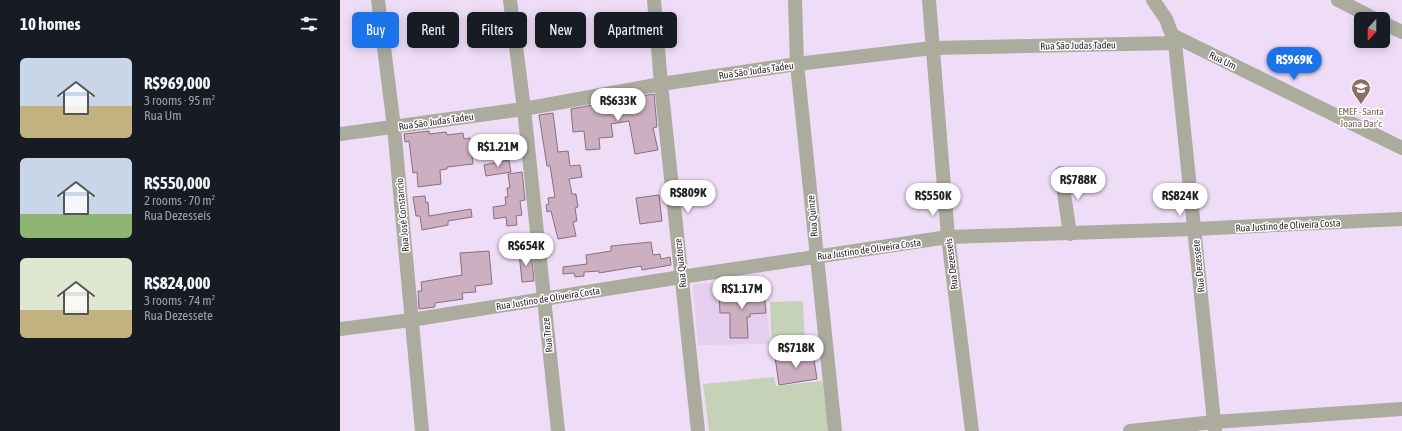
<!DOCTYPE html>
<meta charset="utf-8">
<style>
body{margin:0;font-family:"Asap Condensed",sans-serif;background:#20242c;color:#f1f3f6;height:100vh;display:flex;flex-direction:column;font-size:15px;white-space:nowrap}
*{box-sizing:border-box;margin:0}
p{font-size:13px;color:#9ea1a6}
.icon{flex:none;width:22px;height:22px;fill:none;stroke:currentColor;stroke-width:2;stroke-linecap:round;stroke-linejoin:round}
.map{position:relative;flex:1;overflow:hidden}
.side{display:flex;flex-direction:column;background:#171b24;width:340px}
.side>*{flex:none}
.banner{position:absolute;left:12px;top:12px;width:380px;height:36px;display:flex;gap:8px}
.needle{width:26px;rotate:201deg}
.fabs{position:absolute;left:1014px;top:12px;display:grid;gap:8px}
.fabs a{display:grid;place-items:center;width:36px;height:36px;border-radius:6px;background:#171b24;box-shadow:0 2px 10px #0003;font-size:20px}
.price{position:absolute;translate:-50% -34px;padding:0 9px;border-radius:14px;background:#fff;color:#222;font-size:13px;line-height:26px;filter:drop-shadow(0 1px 2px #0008)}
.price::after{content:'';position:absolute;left:50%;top:24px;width:12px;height:9px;margin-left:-6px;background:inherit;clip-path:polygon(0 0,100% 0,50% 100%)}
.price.active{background:#1a73e8;color:#fff}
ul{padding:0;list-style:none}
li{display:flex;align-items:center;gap:12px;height:100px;padding:0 20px}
li span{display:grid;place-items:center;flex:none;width:112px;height:80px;border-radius:6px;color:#555}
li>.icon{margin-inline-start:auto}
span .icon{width:48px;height:48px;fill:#fffc;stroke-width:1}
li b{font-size:17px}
h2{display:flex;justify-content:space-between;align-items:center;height:48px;padding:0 20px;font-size:17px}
.tag{padding:0 14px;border-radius:6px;background:#171b24;box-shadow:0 2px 10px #0003;font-size:14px;line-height:36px}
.tag.active{background:#1a73e8;color:#fff}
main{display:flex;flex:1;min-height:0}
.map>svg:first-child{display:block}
.built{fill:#e5ceee}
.green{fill:#c5d2b7}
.building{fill:#ccafc0;stroke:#896f7f}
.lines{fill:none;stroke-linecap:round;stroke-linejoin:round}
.minor{stroke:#abab9e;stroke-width:14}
.labels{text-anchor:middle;stroke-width:3;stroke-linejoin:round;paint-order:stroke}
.street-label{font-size:10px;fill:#2e2731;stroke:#fff}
.education-label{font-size:10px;fill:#785e54;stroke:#fff}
</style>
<main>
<section class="side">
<h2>10 homes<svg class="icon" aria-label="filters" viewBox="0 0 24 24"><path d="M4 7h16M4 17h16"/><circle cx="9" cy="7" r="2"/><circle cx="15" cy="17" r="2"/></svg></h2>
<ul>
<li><span style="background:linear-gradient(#c9d6e8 60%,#c2b280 0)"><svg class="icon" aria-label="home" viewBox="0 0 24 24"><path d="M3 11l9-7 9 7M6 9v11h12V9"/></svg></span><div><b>R$969,000</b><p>3 rooms · 95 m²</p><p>Rua Um</p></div></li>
<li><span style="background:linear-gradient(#c9d6e8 70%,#8fb573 0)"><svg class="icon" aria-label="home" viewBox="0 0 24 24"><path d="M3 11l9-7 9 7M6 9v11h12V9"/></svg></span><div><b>R$550,000</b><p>2 rooms · 70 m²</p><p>Rua Dezesseis</p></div></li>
<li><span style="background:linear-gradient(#dfe7d0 65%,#c2b280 0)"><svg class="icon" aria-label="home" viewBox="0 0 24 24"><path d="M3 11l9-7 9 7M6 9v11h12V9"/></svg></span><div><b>R$824,000</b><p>3 rooms · 74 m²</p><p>Rua Dezessete</p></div></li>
</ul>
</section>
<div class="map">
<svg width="1062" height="431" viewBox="0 0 1062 431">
<rect width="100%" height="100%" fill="#efddf7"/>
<!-- built -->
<path class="built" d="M 424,280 L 430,344 L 358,345 L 353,284 Z"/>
<!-- green -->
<g class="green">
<path d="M 463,301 L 465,350 L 432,352 L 430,302 Z"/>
<path d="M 434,377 L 436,386 L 482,381 L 490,431 L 369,431 L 363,384 Z"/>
</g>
<!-- building -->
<g class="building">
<path d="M 314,94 L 317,127 L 313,128 L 318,150 L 295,154 L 289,121 L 271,124 L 273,137 L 259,138 L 260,149 L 246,150 L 244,131 L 233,132 L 231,109 L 285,99 L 286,101 L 302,98 L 302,96 Z"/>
<path d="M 213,113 L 218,152 L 228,151 L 230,166 L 240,165 L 242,177 L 229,179 L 232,194 L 236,194 L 238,207 L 235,208 L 237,221 L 233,222 L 236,236 L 218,239 L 211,211 L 207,212 L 206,205 L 209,204 L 208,198 L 215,197 L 210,166 L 207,166 L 199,115 Z"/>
<path d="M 89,131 L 89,134 L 106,132 L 107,135 L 123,133 L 124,139 L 130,138 L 133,164 L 107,167 L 107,169 L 100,170 L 101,184 L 78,187 L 77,172 L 73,173 L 69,141 L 65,142 L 64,134 Z"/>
<path d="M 169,160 L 171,172 L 146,176 L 144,165 Z"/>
<path d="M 182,172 L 185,200 L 180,201 L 182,215 L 176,216 L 177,225 L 167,226 L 166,217 L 154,219 L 153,207 L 166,205 L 165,197 L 168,197 L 167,188 L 170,188 L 168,174 Z"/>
<path d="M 319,195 L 322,221 L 300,224 L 296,198 Z"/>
<path d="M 85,196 L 86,203 L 88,202 L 89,216 L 131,209 L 132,217 L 108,221 L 108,225 L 82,230 L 80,216 L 76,216 L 73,197 Z"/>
<path d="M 311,242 L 313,255 L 320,254 L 321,259 L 330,257 L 331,265 L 302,270 L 301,266 L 259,273 L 259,271 L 244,272 L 244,276 L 235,277 L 234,273 L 223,274 L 223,267 L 247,264 L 246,255 L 271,251 L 271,246 Z"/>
<path d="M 149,251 L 152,284 L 135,286 L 136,292 L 122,293 L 123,299 L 95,303 L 95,307 L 79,309 L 78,291 L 82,291 L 81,282 L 122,275 L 120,253 Z"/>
<path d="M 191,252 L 194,281 L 182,282 L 179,253 Z"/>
<path d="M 424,291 L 426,313 L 410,314 L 410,317 L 407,317 L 408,338 L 390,338 L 390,313 L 380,313 L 379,293 Z"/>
<path d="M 473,353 L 477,379 L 439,385 L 435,357 Z"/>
</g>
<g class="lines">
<!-- minor -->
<g class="minor">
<path d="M 38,0 L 54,127 L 82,431"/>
<path d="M 170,0 L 184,109 L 218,431"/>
<path d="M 314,0 L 321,84 L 358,431"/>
<path d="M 455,0 L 457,64 L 495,431"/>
<path d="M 589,0 L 608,237 L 632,431"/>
<path d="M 813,0 L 826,19 L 835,43 L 875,431"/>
<path d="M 998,0 L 1035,19"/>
<path d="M 1043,23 L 1062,32"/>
<path d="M 834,36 L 1062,148"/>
<path d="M 0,134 L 184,109 L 321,84 L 457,64 L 592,48 L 835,43"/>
<path d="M 721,173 L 730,234"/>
<path d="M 0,329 L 71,320 L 341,277 L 608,237 L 854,229 L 1062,219"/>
<path d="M 790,431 L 874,422 L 1062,409"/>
</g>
</g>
<!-- icons -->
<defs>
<g id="school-pin" transform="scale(1)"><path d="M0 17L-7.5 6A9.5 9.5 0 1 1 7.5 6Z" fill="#8d6e63" stroke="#fff"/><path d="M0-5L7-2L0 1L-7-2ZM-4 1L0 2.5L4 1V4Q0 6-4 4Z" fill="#fff"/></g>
</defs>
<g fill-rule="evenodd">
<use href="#school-pin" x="1021" y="88"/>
</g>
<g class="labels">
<!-- street labels -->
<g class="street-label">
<text transform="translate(738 45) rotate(-1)" y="4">Rua São Judas Tadeu</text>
<text transform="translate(883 60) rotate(26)" y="4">Rua Um</text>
<text transform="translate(416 70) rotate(-8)" y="4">Rua São Judas Tadeu</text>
<text transform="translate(96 121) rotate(-8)" y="4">Rua São Judas Tadeu</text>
<text transform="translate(62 215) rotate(-95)" y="4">Rua José Constancio</text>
<text transform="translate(472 216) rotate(-95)" y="4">Rua Quinze</text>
<text transform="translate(948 225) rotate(-3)" y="4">Rua Justino de Oliveira Costa</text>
<text transform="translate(529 249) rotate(-8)" y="4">Rua Justino de Oliveira Costa</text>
<text transform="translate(340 263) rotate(-96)" y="4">Rua Quatorze</text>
<text transform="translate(611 264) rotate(-97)" y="4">Rua Dezesseis</text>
<text transform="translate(858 266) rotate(-96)" y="4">Rua Dezessete</text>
<text transform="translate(208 298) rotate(-9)" y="4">Rua Justino de Oliveira Costa</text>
<text transform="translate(207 335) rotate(-96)" y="4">Rua Treze</text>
</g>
<!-- education labels -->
<g class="education-label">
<text x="1021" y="115">EMEF - Santa<tspan x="1021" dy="12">Joana Dar’c</tspan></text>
</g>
</g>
</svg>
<div class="fabs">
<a><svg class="needle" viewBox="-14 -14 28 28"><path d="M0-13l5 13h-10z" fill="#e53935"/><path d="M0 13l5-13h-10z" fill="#9ea1a6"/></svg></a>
</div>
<b class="price active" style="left:954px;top:81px">R$969K</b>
<b class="price" style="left:278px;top:122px">R$633K</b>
<b class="price" style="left:158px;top:168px">R$1.21M</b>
<b class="price" style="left:738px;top:201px">R$788K</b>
<b class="price" style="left:348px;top:214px">R$809K</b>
<b class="price" style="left:593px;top:217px">R$550K</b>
<b class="price" style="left:840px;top:217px">R$824K</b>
<b class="price" style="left:186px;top:267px">R$654K</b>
<b class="price" style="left:402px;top:310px">R$1.17M</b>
<b class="price" style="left:456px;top:369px">R$718K</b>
<div class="banner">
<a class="tag active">Buy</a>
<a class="tag">Rent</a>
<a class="tag">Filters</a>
<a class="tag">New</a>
<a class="tag">Apartment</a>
</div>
</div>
</main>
